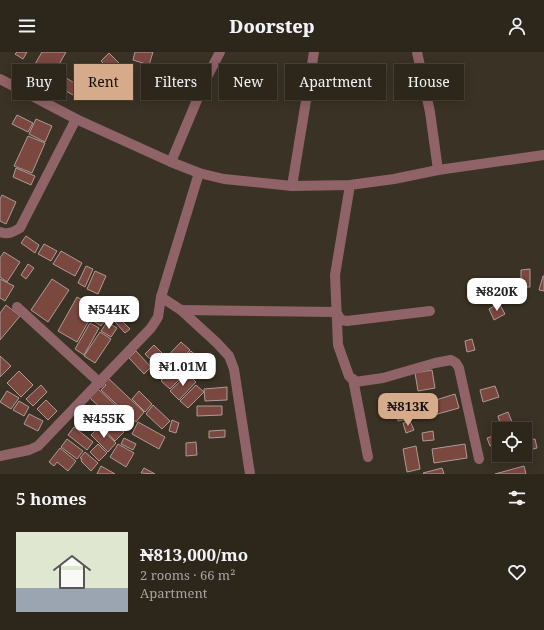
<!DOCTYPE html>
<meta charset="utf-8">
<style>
body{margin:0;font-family:"Noto Serif",serif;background:#383228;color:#f1f3f6;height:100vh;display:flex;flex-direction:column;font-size:15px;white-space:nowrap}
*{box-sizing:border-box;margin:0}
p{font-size:13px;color:#a6a5a3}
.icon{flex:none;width:22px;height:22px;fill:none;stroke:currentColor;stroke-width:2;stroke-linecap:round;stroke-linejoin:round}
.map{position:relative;height:422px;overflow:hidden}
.panel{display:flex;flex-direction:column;background:#2c261b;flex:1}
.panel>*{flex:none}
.guide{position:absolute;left:12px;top:12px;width:520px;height:36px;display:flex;gap:8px}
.controls{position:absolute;left:492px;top:370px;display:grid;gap:8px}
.controls a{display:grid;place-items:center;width:40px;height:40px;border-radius:0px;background:#2c261b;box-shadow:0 2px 10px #0003,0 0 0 1px #48433a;font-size:20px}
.price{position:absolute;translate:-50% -34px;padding:0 9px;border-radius:8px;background:#fff;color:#222;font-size:13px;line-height:26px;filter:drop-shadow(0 1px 2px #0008)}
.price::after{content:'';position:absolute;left:50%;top:24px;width:12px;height:9px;margin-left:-6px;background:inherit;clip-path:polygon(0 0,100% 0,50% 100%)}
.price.current{background:#d6ab8b;color:#111}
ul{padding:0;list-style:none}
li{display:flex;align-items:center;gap:12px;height:100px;padding:0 16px}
li span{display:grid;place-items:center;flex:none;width:112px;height:80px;border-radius:0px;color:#555}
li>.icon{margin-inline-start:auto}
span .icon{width:48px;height:48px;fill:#fffc;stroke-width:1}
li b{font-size:17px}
h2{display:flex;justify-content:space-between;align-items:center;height:48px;padding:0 16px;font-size:17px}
.pill{padding:0 14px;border-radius:0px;background:#2c261b;box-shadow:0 2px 10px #0003,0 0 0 1px #48433a;font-size:14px;line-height:36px}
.pill.current{background:#d6ab8b;color:#111}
header{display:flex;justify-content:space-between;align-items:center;height:52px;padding:0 16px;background:#2c261b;font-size:18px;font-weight:800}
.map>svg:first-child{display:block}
.building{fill:#7b4840;stroke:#af9a96}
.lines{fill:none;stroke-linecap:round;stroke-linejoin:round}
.minor{stroke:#906368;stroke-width:10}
</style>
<header><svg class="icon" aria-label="menu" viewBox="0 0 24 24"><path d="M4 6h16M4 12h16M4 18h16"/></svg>Doorstep<svg class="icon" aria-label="person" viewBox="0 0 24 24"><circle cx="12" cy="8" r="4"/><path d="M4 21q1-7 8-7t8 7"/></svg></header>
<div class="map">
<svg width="544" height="422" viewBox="0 0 544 422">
<rect width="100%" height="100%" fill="#3a3224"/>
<!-- building -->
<g class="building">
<path d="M 17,0 L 27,0 L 23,7 L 15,2 Z"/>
<path d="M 42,0 L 66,0 L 53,23 L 35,12 Z"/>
<path d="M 135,0 L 153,0 L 149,13 L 133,8 Z"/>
<path d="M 109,1 L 122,14 L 113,22 L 101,9 Z"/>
<path d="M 58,21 L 86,38 L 80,47 L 52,31 Z"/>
<path d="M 17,63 L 33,71 L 28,80 L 12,72 Z"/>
<path d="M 36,67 L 52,74 L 45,90 L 29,82 Z"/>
<path d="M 28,84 L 45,91 L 32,121 L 14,114 Z"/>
<path d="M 16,116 L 35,124 L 31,133 L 13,125 Z"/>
<path d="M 2,143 L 16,150 L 6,172 L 0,169 L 0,147 Z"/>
<path d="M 26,184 L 39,193 L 35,201 L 21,191 Z"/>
<path d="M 44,192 L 57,199 L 51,209 L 38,202 Z"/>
<path d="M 61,199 L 82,211 L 75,224 L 53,212 Z"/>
<path d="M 4,200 L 20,210 L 7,230 L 0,225 L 0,206 Z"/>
<path d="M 28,212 L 34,216 L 26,227 L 21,223 Z"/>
<path d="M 86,214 L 93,217 L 85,235 L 78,231 Z"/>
<path d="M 530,217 L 530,235 L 521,235 L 521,218 Z"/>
<path d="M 95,219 L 106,224 L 98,242 L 87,237 Z"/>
<path d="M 543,224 L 544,224 L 544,239 L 539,238 Z"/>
<path d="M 0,227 L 14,234 L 5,249 L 0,246 Z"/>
<path d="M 52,227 L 69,238 L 48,270 L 31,258 Z"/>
<path d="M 77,245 L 96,256 L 77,290 L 58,279 Z"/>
<path d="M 499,251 L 505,262 L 494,268 L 489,257 Z"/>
<path d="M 6,253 L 20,264 L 0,288 L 0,261 Z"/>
<path d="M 99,257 L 109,263 L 101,274 L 92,268 Z"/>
<path d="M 119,266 L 130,277 L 125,281 L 115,270 Z"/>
<path d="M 107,270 L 117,276 L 111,285 L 101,279 Z"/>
<path d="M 90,271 L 99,276 L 84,303 L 75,297 Z"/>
<path d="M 100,280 L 111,287 L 95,311 L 84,304 Z"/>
<path d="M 472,287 L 475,298 L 467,300 L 465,289 Z"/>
<path d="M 181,290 L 190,298 L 162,328 L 153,319 Z"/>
<path d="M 154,293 L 165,304 L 156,313 L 145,302 Z"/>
<path d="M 136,299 L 151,315 L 144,322 L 129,306 Z"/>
<path d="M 191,299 L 200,307 L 170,337 L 161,329 Z"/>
<path d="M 0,304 L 11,314 L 0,325 Z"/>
<path d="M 432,318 L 435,336 L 418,339 L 415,321 Z"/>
<path d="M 19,319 L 33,333 L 21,345 L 7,331 Z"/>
<path d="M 188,322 L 196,330 L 179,348 L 170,339 Z"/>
<path d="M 108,326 L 144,360 L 136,370 L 101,338 L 106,333 L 103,331 Z"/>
<path d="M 41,333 L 47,340 L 33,354 L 26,347 Z"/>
<path d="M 196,333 L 204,340 L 188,356 L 180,349 Z"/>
<path d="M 495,334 L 499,345 L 483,350 L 480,338 Z"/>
<path d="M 227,335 L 227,348 L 205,349 L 204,337 Z"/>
<path d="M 98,337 L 134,370 L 125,379 L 90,346 Z"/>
<path d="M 7,339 L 19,346 L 11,357 L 0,350 Z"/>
<path d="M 139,339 L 152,352 L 145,360 L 132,347 Z"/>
<path d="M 455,342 L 459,356 L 427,365 L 423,352 Z"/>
<path d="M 418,344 L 422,364 L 414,366 L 410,346 Z"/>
<path d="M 406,347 L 409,367 L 398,369 L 395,349 Z"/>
<path d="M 46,348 L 57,359 L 48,368 L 37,357 Z"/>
<path d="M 19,349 L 29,355 L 24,364 L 13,358 Z"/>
<path d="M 153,353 L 170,369 L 162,377 L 146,362 Z"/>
<path d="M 197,354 L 222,354 L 222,363 L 197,364 Z"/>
<path d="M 508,360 L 512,370 L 501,375 L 498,364 Z"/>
<path d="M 29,362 L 43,369 L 38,379 L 24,372 Z"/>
<path d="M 110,365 L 124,380 L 115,389 L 101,374 Z"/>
<path d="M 172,368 L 179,371 L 176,381 L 169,379 Z"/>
<path d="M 410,369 L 414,378 L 406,381 L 403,371 Z"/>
<path d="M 138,370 L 165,385 L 159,397 L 132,382 Z"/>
<path d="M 74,375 L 93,390 L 87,398 L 68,383 Z"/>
<path d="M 99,375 L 116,391 L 108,400 L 91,383 Z"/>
<path d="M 225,378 L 225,385 L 209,386 L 209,379 Z"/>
<path d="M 433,379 L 434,388 L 423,389 L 422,381 Z"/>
<path d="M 499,382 L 499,391 L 490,394 L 487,386 Z"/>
<path d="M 124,386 L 136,392 L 133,398 L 121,392 Z"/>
<path d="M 67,387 L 83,399 L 77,407 L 61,395 Z"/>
<path d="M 535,387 L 537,396 L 525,399 L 525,389 Z"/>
<path d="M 196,390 L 197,403 L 186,404 L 186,391 Z"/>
<path d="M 98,392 L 107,401 L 99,409 L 90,400 Z"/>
<path d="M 118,392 L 134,401 L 126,415 L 110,405 Z"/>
<path d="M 465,392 L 467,406 L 434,411 L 432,397 Z"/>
<path d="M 416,394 L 420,417 L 407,420 L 403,397 Z"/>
<path d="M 499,395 L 499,403 L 512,403 L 494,407 L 492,396 Z"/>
<path d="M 60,396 L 76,409 L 68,419 L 57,410 L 54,414 L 49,410 Z"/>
<path d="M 85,400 L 98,411 L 91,419 L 81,409 L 82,407 L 80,406 Z"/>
<path d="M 101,414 L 115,422 L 97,422 Z"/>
<path d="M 524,414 L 526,422 L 495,422 Z"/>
<path d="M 144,416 L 155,422 L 141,421 Z"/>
<path d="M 442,416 L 444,422 L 424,422 L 423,421 Z"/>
</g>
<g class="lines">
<!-- minor -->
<g class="minor">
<path d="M 417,0 L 430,60 L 438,118"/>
<path d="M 0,27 L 76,67 L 171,110 L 199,121 L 224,127 L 292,134 L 350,133 L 394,127 L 438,118 L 544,103"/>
<path d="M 171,110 L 205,29 L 220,0"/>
<path d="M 350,133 L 335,223 L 338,293 L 349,324 L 355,330 L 383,326 L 435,311 L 451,308 L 456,311 L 459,316 L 479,407"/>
<path d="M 292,134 L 314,0"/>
<path d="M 0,180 C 8,183 13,180 20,176 L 76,67"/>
<path d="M 161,245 L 181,258 L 217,291 L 229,304 L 234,317 L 250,422"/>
<path d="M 17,255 L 100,331"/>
<path d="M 181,258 L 336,260 L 341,268 L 347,269 L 430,259"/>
<path d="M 353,327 L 368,405"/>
<path d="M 0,404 L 29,398 L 38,394 L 151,276 L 158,265 L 161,245 L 199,121"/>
</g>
</g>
</svg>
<div class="controls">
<a><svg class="icon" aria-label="locate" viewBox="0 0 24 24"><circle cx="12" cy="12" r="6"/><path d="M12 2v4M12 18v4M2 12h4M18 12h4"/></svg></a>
</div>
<b class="price" style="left:497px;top:260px">₦820K</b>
<b class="price" style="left:109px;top:278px">₦544K</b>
<b class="price" style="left:183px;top:335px">₦1.01M</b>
<b class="price current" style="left:408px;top:375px">₦813K</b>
<b class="price" style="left:104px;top:387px">₦455K</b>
<div class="guide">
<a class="pill">Buy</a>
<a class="pill current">Rent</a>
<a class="pill">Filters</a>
<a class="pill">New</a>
<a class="pill">Apartment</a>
<a class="pill">House</a>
</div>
</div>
<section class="panel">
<h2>5 homes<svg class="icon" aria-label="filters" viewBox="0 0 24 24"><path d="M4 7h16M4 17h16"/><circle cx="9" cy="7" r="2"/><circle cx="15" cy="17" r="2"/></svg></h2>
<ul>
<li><span style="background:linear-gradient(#dfe7d0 70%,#9aa5b1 0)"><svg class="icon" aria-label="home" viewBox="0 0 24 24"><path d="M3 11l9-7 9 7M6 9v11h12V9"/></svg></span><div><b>₦813,000/mo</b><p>2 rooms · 66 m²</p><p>Apartment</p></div><svg class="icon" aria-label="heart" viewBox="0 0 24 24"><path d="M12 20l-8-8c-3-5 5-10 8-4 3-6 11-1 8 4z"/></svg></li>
</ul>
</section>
